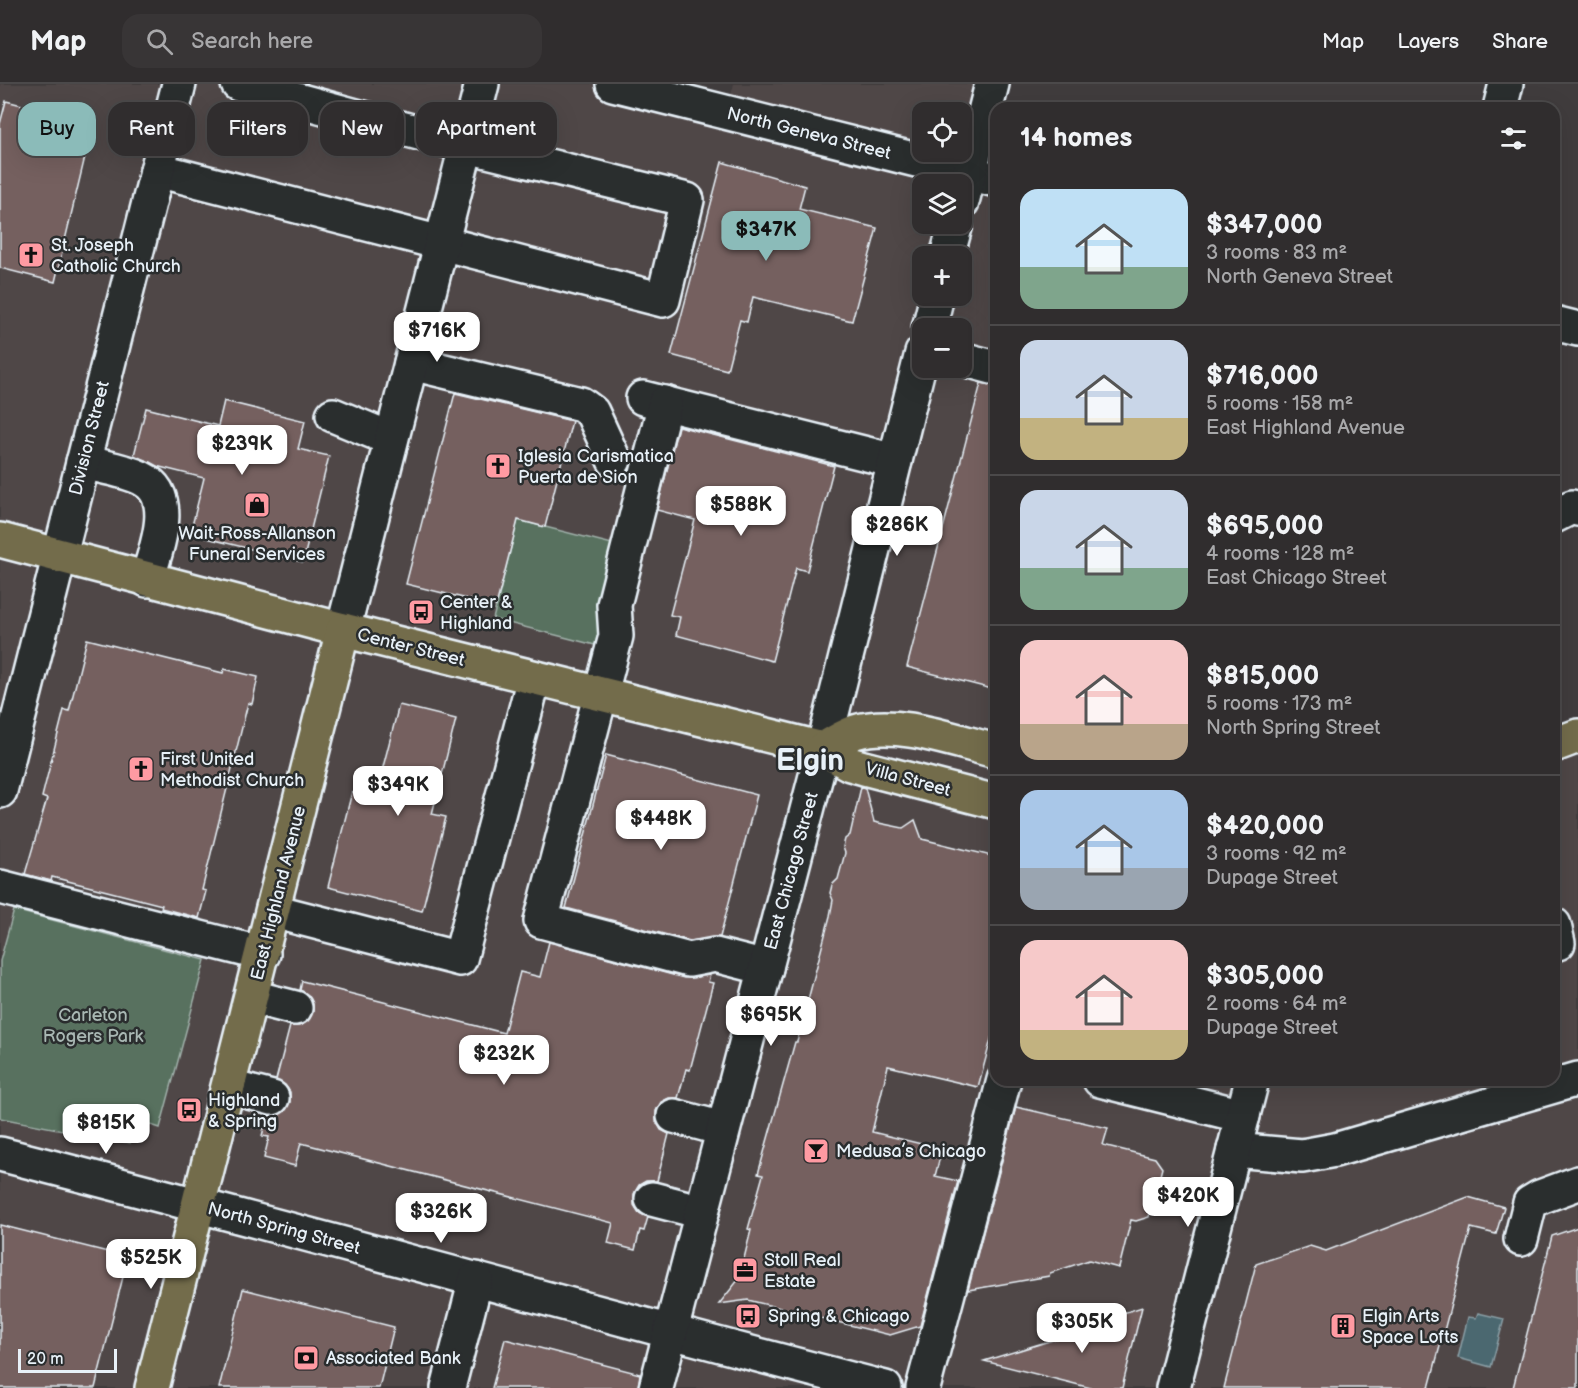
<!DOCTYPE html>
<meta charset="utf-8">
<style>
body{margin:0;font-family:"Balsamiq Sans",sans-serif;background:#383536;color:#f1f3f6;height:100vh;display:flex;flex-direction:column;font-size:22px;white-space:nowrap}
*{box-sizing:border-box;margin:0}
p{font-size:20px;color:#a8a8aa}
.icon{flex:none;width:33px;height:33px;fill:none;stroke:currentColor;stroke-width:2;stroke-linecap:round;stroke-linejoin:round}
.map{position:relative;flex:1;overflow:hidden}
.panel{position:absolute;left:990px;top:18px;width:570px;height:984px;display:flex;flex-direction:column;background:#302d2e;border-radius:18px;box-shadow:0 6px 24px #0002,0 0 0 2px #4b494a}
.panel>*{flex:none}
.banner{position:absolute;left:18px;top:18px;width:570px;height:54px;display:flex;gap:12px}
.buttons{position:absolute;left:912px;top:18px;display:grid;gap:12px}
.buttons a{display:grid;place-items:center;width:60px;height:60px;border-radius:12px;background:#302d2e;box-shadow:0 6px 24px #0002,0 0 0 2px #4b494a;font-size:30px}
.scale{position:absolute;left:18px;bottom:15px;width:99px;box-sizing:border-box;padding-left:6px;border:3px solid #e8f1f8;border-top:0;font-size:16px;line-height:21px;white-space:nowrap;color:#e8f1f8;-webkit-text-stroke:4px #2a2d2e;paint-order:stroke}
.price{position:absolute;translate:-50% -51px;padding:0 14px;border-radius:12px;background:#fff;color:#222;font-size:20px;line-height:39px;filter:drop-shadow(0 2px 3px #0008)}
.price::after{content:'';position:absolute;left:50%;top:36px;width:18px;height:14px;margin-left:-9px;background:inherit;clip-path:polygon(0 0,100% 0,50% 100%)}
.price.active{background:#8bbbb9;color:#111}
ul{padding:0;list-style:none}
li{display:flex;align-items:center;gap:18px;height:150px;padding:0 30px}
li+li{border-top:2px solid #4b494a}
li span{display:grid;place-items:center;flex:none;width:168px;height:120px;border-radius:18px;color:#555}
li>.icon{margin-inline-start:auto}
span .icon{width:72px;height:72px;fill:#fffc;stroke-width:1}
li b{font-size:26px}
h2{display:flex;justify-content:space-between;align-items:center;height:72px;padding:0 30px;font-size:26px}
.pill{padding:0 21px;border-radius:18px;background:#302d2e;box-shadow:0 6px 24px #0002,0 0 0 2px #4b494a;font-size:21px;line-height:54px}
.pill.active{background:#8bbbb9;color:#111}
header{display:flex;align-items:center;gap:36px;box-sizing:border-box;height:84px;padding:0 30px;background:#302d2e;border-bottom:2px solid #4b494a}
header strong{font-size:28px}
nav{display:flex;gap:33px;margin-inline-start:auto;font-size:21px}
.search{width:420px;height:54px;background:#383536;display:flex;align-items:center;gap:15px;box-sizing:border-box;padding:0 21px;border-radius:18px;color:#a8a8aa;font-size:22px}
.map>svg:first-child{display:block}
.built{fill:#504747;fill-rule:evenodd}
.green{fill:#59715e;stroke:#a0b1ab;stroke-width:1.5}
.water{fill:#4c6870;stroke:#8a9fa6;stroke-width:1.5}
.building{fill:#74605f;stroke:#e8f1f8;stroke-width:1.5}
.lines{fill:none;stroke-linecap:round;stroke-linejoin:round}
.minor-casing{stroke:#e8f1f8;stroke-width:38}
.major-casing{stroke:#e8f1f8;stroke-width:38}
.minor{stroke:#2a2d2e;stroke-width:33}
.major{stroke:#736c4b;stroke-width:33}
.labels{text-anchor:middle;stroke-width:5;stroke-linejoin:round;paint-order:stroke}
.street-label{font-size:18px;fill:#e8f1f8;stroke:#2a2d2e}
.poi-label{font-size:18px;fill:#e8f1f8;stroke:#2a2d2e;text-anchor:start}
.park-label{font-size:18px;fill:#a8b7b3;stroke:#2a2d2e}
.town-label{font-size:30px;font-weight:bold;fill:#e8f1f8;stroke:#2a2d2e}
</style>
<header>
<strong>Map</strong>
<div class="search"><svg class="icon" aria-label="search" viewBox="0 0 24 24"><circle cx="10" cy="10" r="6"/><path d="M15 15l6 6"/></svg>Search here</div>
<nav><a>Map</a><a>Layers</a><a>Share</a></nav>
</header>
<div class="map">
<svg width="1578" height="1304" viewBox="0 0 1578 1304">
<rect width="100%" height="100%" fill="#403c3d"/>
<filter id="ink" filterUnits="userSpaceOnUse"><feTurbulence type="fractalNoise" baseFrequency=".0167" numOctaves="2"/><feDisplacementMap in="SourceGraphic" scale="12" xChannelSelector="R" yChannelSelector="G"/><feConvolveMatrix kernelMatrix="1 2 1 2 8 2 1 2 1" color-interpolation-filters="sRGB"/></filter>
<g filter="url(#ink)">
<!-- built -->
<path class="built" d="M 0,0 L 614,0 L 726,28 L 734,0 L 992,0 L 969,88 L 996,96 L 996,996 L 1554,996 L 1554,661 L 1578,652 L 1578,1304 L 0,1304 ZM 922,28 L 962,28 L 962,68 L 922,68 ZM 922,100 L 962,100 L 962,140 L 922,140 ZM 922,172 L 962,172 L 962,212 L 922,212 ZM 922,244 L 962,244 L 962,284 L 922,284 Z"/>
<!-- green -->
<g class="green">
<path d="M 518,436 L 620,462 L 595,561 L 493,535 Z"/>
<path d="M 14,826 L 205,876 L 160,1044 L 142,1038 L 134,1043 L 130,1059 L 0,1034 L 0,877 Z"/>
</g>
<!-- water -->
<path class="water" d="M 1478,1229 L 1504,1235 L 1491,1283 L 1458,1274 L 1468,1233 L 1476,1234 Z"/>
<!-- building -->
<g class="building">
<path d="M 6,17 L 81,36 L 76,53 L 89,56 L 55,198 L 0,184 L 0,40 Z"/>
<path d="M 722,78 L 805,102 L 799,125 L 877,144 L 852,237 L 753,213 L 747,238 L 740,236 L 727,286 L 671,271 Z"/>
<path d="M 981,299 L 996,302 L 996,606 L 907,583 Z"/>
<path d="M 455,309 L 572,337 L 545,443 L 518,436 L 496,522 L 406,500 Z"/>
<path d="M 224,317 L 305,337 L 298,365 L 329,372 L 303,478 L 190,450 L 204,394 L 156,382 L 134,371 L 146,324 L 218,342 Z"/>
<path d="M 678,342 L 834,382 L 807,487 L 796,484 L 772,577 L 676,551 L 680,533 L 670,531 L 695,436 L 657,426 Z"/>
<path d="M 87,555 L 223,589 L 224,585 L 258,593 L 252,620 L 248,619 L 202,806 L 206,807 L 199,834 L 161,824 L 162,821 L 52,793 L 51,797 L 25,790 L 47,715 L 42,713 L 64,626 L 69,627 Z"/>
<path d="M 399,621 L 456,635 L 432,730 L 446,733 L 422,827 L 328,803 L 352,708 L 375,714 Z"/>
<path d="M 606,671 L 757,711 L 720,853 L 690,857 L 566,824 Z"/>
<path d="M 861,703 L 865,704 L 874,738 L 903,744 L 915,736 L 922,755 L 996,773 L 996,937 L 978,1003 L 888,982 L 872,1048 L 942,1065 L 935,1092 L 958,1097 L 920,1242 L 890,1251 L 748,1216 L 719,1220 L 739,1195 L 751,1146 L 748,1145 L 763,1091 L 758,1090 L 795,958 L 797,958 L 830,832 L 833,816 L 830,809 L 832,801 L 838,795 L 845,769 L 843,763 L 845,755 L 850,751 Z"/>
<path d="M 549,858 L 684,894 L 710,891 L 708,898 L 713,899 L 690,986 L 686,985 L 678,1014 L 669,1014 L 661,1018 L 656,1027 L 656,1037 L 661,1046 L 669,1050 L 657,1097 L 646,1097 L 639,1101 L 634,1110 L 634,1121 L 639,1129 L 648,1133 L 644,1147 L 640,1146 L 635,1166 L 608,1159 L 613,1139 L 301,1059 L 295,1082 L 264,1074 L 269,1053 L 262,1052 L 267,1032 L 276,1032 L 285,1027 L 290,1018 L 290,1008 L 285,1001 L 276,996 L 290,942 L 299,942 L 308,937 L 313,928 L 313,920 L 308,911 L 300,906 L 302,897 L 504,949 L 520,888 L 540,893 Z"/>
<path d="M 1016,1023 L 1108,1044 L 1103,1061 L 1155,1074 L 1162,1084 L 1149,1133 L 1136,1137 L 1131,1136 L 1119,1184 L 1089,1176 L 1050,1189 L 1049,1192 L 968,1206 Z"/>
<path d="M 1468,1113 L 1504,1123 L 1496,1150 L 1471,1144 L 1429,1304 L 1224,1304 L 1256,1180 L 1310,1162 L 1326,1167 Z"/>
<path d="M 0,1141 L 128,1173 L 95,1304 L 0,1304 Z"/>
<path d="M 1578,1143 L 1578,1304 L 1513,1304 L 1552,1152 Z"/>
<path d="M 243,1205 L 394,1243 L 379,1304 L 219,1304 Z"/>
<path d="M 1142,1223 L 1122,1304 L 1091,1304 L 984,1277 L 1102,1241 L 1104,1235 Z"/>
<path d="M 505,1255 L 640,1290 L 638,1304 L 492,1304 Z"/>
</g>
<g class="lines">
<!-- minor casing -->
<g class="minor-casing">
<g id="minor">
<path d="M 613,0 L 996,96"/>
<path d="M 1500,24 L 1506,0"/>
<path d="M 157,86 L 663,216 L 687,116 L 467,62 L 238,0"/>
<path d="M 962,118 L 992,0"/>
<path d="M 947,172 L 956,140"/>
<path d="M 1554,239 L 1578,245"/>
<path d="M 929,244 L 937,212"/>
<path d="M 962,275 L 996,284"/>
<path d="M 411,279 L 581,320 L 592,328 L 614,376"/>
<path d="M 643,314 L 895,377"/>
<path d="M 665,319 L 614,521 L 616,552 L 541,837 L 689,876 L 715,871 L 766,884"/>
<path d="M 333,331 L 391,355"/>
<path d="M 83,378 C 102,383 124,386 141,394 C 179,412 155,467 147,496"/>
<path d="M 1554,432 L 1572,423 L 1578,425"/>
<path d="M 343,546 L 482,0"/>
<path d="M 0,707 L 179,0"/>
<path d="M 0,803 L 263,870"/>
<path d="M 273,827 L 460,875 L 534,594"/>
<path d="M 1554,841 L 1558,859 L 1554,859"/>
<path d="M 252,913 L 295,924"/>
<path d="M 1100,996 L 1243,1032"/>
<path d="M 229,1003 L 272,1014"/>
<path d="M 674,1032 L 723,1045"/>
<path d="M 1234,1066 L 1302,1072 L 1335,1066 L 1578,995"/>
<path d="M 0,1070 C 296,1145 589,1228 885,1304"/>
<path d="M 652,1115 L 702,1128"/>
<path d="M 1521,1155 L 1530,1119 L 1540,1113 L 1578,1099"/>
<path d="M 448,1304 L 476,1195"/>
<path d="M 656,1304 L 823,665 L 922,269"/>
<path d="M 923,1304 L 1004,996"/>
<path d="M 1173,1304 L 1252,996"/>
</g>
</g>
<!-- major casing -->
<g class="major-casing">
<g id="major">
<path d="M 0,456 L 343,546 L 823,665 L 850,680 L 864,684 L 996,718"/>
<path d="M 1554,661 L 1578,652"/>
<path d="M 823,665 C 833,659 844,652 855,648 C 898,635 954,657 996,667"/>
<path d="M 152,1304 L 343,546"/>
</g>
</g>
<!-- minor -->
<use href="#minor" class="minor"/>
<!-- major -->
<use href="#major" class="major"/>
</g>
</g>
<!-- icons -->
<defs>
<g id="church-square" transform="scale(1.35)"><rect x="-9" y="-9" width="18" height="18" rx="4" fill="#ff9aa2" stroke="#2a2d2e"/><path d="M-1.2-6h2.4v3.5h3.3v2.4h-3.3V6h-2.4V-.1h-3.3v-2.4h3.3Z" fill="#111"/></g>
<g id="shop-square" transform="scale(1.35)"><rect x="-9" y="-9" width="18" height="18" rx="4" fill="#ff9aa2" stroke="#2a2d2e"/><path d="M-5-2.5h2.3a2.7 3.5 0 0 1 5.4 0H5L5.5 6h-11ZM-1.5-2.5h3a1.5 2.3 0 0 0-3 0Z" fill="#111"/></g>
<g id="bus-square" transform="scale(1.35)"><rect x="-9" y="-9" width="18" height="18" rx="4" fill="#ff9aa2" stroke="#2a2d2e"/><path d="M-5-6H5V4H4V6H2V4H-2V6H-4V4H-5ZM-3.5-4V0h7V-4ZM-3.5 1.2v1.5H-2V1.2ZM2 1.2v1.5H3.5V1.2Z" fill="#111"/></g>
<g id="bar-square" transform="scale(1.35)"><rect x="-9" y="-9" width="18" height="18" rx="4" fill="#ff9aa2" stroke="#2a2d2e"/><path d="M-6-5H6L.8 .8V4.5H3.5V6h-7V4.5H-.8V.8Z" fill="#111"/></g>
<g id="office-square" transform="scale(1.35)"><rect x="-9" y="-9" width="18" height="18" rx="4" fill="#ff9aa2" stroke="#2a2d2e"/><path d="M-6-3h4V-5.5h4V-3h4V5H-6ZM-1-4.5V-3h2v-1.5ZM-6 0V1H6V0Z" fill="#111"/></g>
<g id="building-square" transform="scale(1.35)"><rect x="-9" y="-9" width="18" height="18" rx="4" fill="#ff9aa2" stroke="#2a2d2e"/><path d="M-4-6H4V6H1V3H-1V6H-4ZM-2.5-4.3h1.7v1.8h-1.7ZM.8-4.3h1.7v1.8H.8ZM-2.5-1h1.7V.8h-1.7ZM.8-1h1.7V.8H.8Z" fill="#111"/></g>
<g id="bank-square" transform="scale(1.35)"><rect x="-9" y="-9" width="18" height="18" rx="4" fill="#ff9aa2" stroke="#2a2d2e"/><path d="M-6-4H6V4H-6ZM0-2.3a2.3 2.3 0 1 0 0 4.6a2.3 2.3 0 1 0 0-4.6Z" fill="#111"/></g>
</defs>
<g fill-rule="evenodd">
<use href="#church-square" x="31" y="171"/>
<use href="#church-square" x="498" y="382"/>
<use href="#shop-square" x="257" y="421"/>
<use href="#bus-square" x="421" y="528"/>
<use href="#church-square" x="141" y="685"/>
<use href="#bus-square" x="189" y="1026"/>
<use href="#bar-square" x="816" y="1067"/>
<use href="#office-square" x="745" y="1186"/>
<use href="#bus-square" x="748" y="1232"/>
<use href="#building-square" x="1343" y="1242"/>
<use href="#bank-square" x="306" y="1274"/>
</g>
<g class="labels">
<!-- street labels -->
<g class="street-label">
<text transform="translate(809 49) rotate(14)" y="6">North Geneva Street</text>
<text transform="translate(89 354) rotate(-76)" y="6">Division Street</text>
<text transform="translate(411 563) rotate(14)" y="6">Center Street</text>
<text transform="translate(908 695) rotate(15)" y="6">Villa Street</text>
<text transform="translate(791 787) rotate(-75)" y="6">East Chicago Street</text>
<text transform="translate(278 809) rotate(-76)" y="6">East Highland Avenue</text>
<text transform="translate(284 1144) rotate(15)" y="6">North Spring Street</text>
</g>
<!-- poi labels -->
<g class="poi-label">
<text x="51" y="167">St. Joseph<tspan x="51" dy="21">Catholic Church</tspan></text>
<text x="518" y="378">Iglesia Carismatica<tspan x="518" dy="21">Puerta de Sion</tspan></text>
<text x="257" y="455" text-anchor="middle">Wait-Ross-Allanson<tspan x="257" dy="21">Funeral Services</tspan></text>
<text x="440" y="524">Center &amp;<tspan x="440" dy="21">Highland</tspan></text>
<text x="160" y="681">First United<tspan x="160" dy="21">Methodist Church</tspan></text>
<text x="208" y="1022">Highland<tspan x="208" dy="21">&amp; Spring</tspan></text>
<text x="836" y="1073">Medusa’s Chicago</text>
<text x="764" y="1182">Stoll Real<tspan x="764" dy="21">Estate</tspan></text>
<text x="768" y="1238">Spring &amp; Chicago</text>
<text x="1362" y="1238">Elgin Arts<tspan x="1362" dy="21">Space Lofts</tspan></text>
<text x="326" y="1280">Associated Bank</text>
</g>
<!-- park labels -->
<g class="park-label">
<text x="93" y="937">Carleton<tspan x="93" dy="21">Rogers Park</tspan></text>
</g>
<!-- town labels -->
<g class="town-label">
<text x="810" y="686">Elgin</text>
</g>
</g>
</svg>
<div class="buttons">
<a><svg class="icon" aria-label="locate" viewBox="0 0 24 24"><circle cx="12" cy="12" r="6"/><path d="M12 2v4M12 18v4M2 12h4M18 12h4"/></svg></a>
<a><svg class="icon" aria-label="layers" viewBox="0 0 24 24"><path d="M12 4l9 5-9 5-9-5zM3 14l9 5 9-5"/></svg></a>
<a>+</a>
<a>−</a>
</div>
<div class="scale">20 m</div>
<b class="price active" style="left:766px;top:178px">$347K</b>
<b class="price" style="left:437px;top:279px">$716K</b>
<b class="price" style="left:242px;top:392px">$239K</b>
<b class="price" style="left:741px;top:453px">$588K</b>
<b class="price" style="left:897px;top:473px">$286K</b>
<b class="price" style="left:398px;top:733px">$349K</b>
<b class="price" style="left:661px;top:767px">$448K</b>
<b class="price" style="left:771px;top:963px">$695K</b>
<b class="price" style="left:504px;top:1002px">$232K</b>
<b class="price" style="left:106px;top:1071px">$815K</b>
<b class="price" style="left:1188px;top:1144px">$420K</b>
<b class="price" style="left:441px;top:1160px">$326K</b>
<b class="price" style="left:151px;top:1206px">$525K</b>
<b class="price" style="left:1082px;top:1270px">$305K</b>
<div class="banner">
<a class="pill active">Buy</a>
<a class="pill">Rent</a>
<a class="pill">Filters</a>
<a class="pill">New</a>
<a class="pill">Apartment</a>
</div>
<section class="panel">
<h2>14 homes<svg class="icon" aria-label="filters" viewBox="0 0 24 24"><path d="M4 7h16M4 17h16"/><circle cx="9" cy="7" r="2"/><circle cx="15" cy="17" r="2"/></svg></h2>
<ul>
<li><span style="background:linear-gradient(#bfe0f5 65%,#7fa58c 0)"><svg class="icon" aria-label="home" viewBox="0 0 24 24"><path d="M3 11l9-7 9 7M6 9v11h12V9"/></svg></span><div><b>$347,000</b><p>3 rooms · 83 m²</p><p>North Geneva Street</p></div></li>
<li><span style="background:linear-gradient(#c9d6e8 65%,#c2b280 0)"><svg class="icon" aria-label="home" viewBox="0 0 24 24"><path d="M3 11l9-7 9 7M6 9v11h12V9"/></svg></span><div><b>$716,000</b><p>5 rooms · 158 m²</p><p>East Highland Avenue</p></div></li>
<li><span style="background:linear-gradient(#c9d6e8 65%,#7fa58c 0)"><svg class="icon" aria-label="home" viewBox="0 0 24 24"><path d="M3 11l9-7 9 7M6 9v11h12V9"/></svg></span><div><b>$695,000</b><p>4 rooms · 128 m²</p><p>East Chicago Street</p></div></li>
<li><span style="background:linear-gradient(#f6c9c9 70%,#b9a48a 0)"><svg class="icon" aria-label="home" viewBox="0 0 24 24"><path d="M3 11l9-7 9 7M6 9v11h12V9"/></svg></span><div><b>$815,000</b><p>5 rooms · 173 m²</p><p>North Spring Street</p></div></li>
<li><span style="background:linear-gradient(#a9c7e8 65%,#9aa5b1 0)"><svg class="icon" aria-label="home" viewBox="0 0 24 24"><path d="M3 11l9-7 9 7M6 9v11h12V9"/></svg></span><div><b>$420,000</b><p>3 rooms · 92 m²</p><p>Dupage Street</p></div></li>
<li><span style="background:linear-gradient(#f6c9c9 75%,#c2b280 0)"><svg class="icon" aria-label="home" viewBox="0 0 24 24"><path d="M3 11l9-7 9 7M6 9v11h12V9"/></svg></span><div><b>$305,000</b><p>2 rooms · 64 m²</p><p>Dupage Street</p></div></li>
</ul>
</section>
</div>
